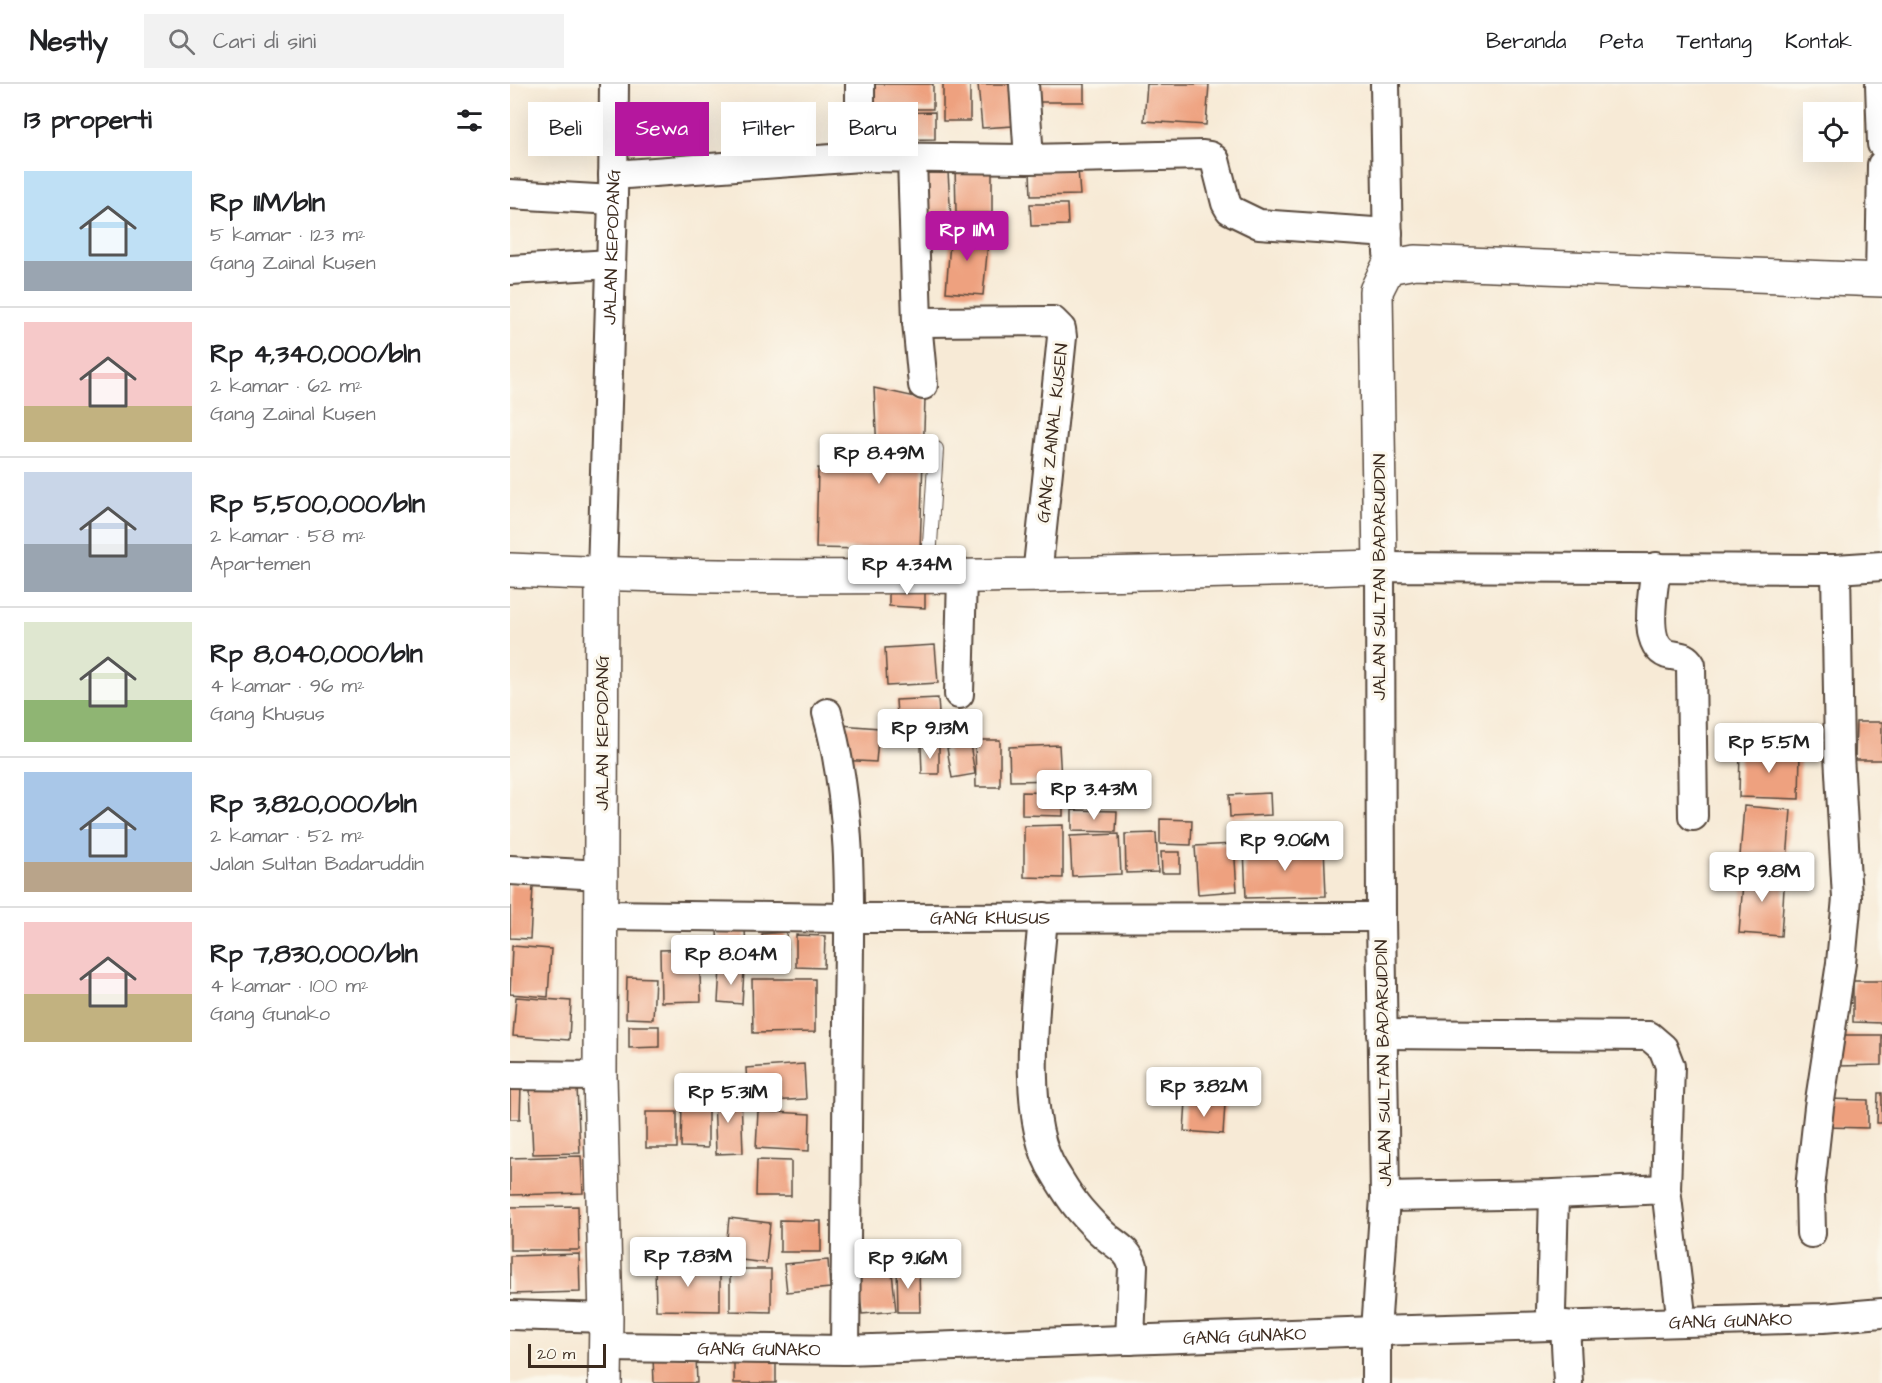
<!DOCTYPE html>
<html lang="id">
<meta charset="utf-8">
<style>
body{margin:0;font-family:"Architects Daughter",sans-serif;background:#f2f2f2;color:#202124;height:100vh;display:flex;flex-direction:column;font-size:22px;white-space:nowrap}
*{box-sizing:border-box;margin:0}
p{font-size:20px;color:#757577}
.icon{flex:none;width:33px;height:33px;fill:none;stroke:currentColor;stroke-width:2;stroke-linecap:round;stroke-linejoin:round}
.map{position:relative;flex:1;overflow:hidden}
.details{display:flex;flex-direction:column;background:#fff;width:510px}
.details>*{flex:none}
.guide{position:absolute;left:18px;top:18px;width:570px;height:54px;display:flex;gap:12px}
.tools{position:absolute;left:1293px;top:18px;display:grid;gap:12px}
.tools a{display:grid;place-items:center;width:60px;height:60px;border-radius:0px;background:#fff;box-shadow:0 6px 24px #0002;font-size:30px}
.scale{position:absolute;left:18px;bottom:15px;width:78px;box-sizing:border-box;padding-left:6px;border:3px solid #3b2a1e;border-top:0;font-size:16px;line-height:21px;white-space:nowrap;color:#3b2a1e;-webkit-text-stroke:4px #fbf7ec;paint-order:stroke}
.price{position:absolute;translate:-50% -51px;padding:0 14px;border-radius:6px;background:#fff;color:#222;font-size:20px;line-height:39px;filter:drop-shadow(0 2px 3px #0008)}
.price::after{content:'';position:absolute;left:50%;top:36px;width:18px;height:14px;margin-left:-9px;background:inherit;clip-path:polygon(0 0,100% 0,50% 100%)}
.price.active{background:#b5179e;color:#fff}
ul{padding:0;list-style:none}
li{display:flex;align-items:center;gap:18px;height:150px;padding:0 24px}
li+li{border-top:2px solid #e0e0e0}
li span{display:grid;place-items:center;flex:none;width:168px;height:120px;border-radius:0px;color:#555}
li>.icon{margin-inline-start:auto}
span .icon{width:72px;height:72px;fill:#fffc;stroke-width:1}
li b{font-size:26px}
h2{display:flex;justify-content:space-between;align-items:center;height:72px;padding:0 24px;font-size:26px}
.pill{padding:0 21px;border-radius:0px;background:#fff;box-shadow:0 6px 24px #0002;font-size:21px;line-height:54px}
.pill.active{background:#b5179e;color:#fff}
header{display:flex;align-items:center;gap:36px;box-sizing:border-box;height:84px;padding:0 30px;background:#fff;border-bottom:2px solid #e0e0e0}
header strong{font-size:28px}
nav{display:flex;gap:33px;margin-inline-start:auto;font-size:21px}
.search{width:420px;height:54px;background:#f2f2f2;display:flex;align-items:center;gap:15px;box-sizing:border-box;padding:0 21px;border-radius:0px;color:#757577;font-size:22px}
main{display:flex;flex:1;min-height:0}
.map>svg:first-child{display:block}
.building{fill:#eea17f}
.lines{fill:none;stroke-linecap:round;stroke-linejoin:round}
.service-casing{stroke:#57473a;stroke-width:16}
.minor-casing{stroke:#57473a;stroke-width:32}
.tertiary-casing{stroke:#57473a;stroke-width:36}
.service{stroke:#fff;stroke-width:14}
.minor{stroke:#fff;stroke-width:28}
.tertiary{stroke:#fff;stroke-width:33}
.labels{text-anchor:middle;stroke-width:6;stroke-linejoin:round;paint-order:stroke}
.street-label{font-size:18px;fill:#3b2a1e;stroke:#fbf7ec}
</style>
<header>
<strong>Nestly</strong>
<div class="search"><svg class="icon" aria-label="search" viewBox="0 0 24 24"><circle cx="10" cy="10" r="6"/><path d="M15 15l6 6"/></svg>Cari di sini</div>
<nav><a>Beranda</a><a>Peta</a><a>Tentang</a><a>Kontak</a></nav>
</header>
<main>
<section class="details">
<h2>13 properti<svg class="icon" aria-label="filters" viewBox="0 0 24 24"><path d="M4 7h16M4 17h16"/><circle cx="9" cy="7" r="2"/><circle cx="15" cy="17" r="2"/></svg></h2>
<ul>
<li><span style="background:linear-gradient(#bfe0f5 75%,#9aa5b1 0)"><svg class="icon" aria-label="home" viewBox="0 0 24 24"><path d="M3 11l9-7 9 7M6 9v11h12V9"/></svg></span><div><b>Rp 11M/bln</b><p>5 kamar · 123 m²</p><p>Gang Zainal Kusen</p></div></li>
<li><span style="background:linear-gradient(#f6c9c9 70%,#c2b280 0)"><svg class="icon" aria-label="home" viewBox="0 0 24 24"><path d="M3 11l9-7 9 7M6 9v11h12V9"/></svg></span><div><b>Rp 4,340,000/bln</b><p>2 kamar · 62 m²</p><p>Gang Zainal Kusen</p></div></li>
<li><span style="background:linear-gradient(#c9d6e8 60%,#9aa5b1 0)"><svg class="icon" aria-label="home" viewBox="0 0 24 24"><path d="M3 11l9-7 9 7M6 9v11h12V9"/></svg></span><div><b>Rp 5,500,000/bln</b><p>2 kamar · 58 m²</p><p>Apartemen</p></div></li>
<li><span style="background:linear-gradient(#dfe7d0 65%,#8fb573 0)"><svg class="icon" aria-label="home" viewBox="0 0 24 24"><path d="M3 11l9-7 9 7M6 9v11h12V9"/></svg></span><div><b>Rp 8,040,000/bln</b><p>4 kamar · 96 m²</p><p>Gang Khusus</p></div></li>
<li><span style="background:linear-gradient(#a9c7e8 75%,#b9a48a 0)"><svg class="icon" aria-label="home" viewBox="0 0 24 24"><path d="M3 11l9-7 9 7M6 9v11h12V9"/></svg></span><div><b>Rp 3,820,000/bln</b><p>2 kamar · 52 m²</p><p>Jalan Sultan Badaruddin</p></div></li>
<li><span style="background:linear-gradient(#f6c9c9 60%,#c2b280 0)"><svg class="icon" aria-label="home" viewBox="0 0 24 24"><path d="M3 11l9-7 9 7M6 9v11h12V9"/></svg></span><div><b>Rp 7,830,000/bln</b><p>4 kamar · 100 m²</p><p>Gang Gunako</p></div></li>
</ul>
</section>
<div class="map">
<svg width="1372" height="1299" viewBox="0 0 1372 1299">
<rect width="100%" height="100%" fill="#fbf7ec"/>
<filter id="ink" filterUnits="userSpaceOnUse"><feTurbulence type="fractalNoise" baseFrequency=".0167" numOctaves="2"/><feDisplacementMap in="SourceGraphic" scale="12" xChannelSelector="R" yChannelSelector="G"/><feConvolveMatrix kernelMatrix="1 2 1 2 8 2 1 2 1" color-interpolation-filters="sRGB"/></filter>
<filter id="wash" filterUnits="userSpaceOnUse"><feTurbulence type="fractalNoise" baseFrequency=".008" numOctaves="4" result="noise"/><feDisplacementMap in="SourceGraphic" scale="24" xChannelSelector="R" yChannelSelector="G"/><feGaussianBlur stdDeviation="1.35" result="paint"/><feColorMatrix in="noise" values="0 0 0 0 0 0 0 0 0 0 0 0 0 0 0 0 0 1.4 0 .05"/><feComposite in="paint" operator="in"/></filter>
<g filter="url(#wash)">
<rect width="100%" height="100%" fill="#f7ead6"/>
<g id="blocks">
<!-- building -->
<g class="building">
<rect x="362" y="0" width="61" height="25"/>
<rect x="433" y="0" width="27" height="37"/>
<path d="M 468,0 L 500,0 L 503,42 L 472,44 Z"/>
<rect x="526" y="0" width="48" height="18"/>
<path d="M 637,0 L 699,0 L 696,41 L 634,37 Z"/>
<path d="M 425,28 L 425,55 L 372,56 L 371,29 Z"/>
<path d="M 445,81 L 482,81 L 482,129 L 446,129 Z"/>
<path d="M 568,85 L 570,111 L 521,112 L 520,87 Z"/>
<path d="M 438,88 L 441,135 L 415,136 L 412,89 Z"/>
<path d="M 520,120 L 557,120 L 558,141 L 521,142 Z"/>
<path d="M 441,146 L 479,149 L 473,211 L 436,208 Z"/>
<path d="M 364,304 L 415,315 L 410,466 L 306,464 L 308,384 L 368,390 Z"/>
<path d="M 379,500 L 415,501 L 415,524 L 379,522 Z"/>
<path d="M 425,561 L 428,599 L 377,602 L 375,564 Z"/>
<path d="M 428,614 L 430,646 L 388,648 L 386,616 Z"/>
<path d="M 1346,638 L 1372,638 L 1372,676 L 1345,676 Z"/>
<path d="M 331,641 L 369,644 L 366,678 L 329,676 Z"/>
<path d="M 465,656 L 490,656 L 490,703 L 466,703 Z"/>
<path d="M 460,660 L 465,690 L 442,694 L 437,664 Z"/>
<path d="M 429,661 L 429,690 L 412,690 L 411,662 Z"/>
<path d="M 549,661 L 551,696 L 500,697 L 499,663 Z"/>
<path d="M 1230,665 L 1290,668 L 1289,715 L 1229,713 Z"/>
<path d="M 512,708 L 553,709 L 553,732 L 512,731 Z"/>
<path d="M 760,709 L 761,731 L 720,733 L 719,711 Z"/>
<path d="M 1234,722 L 1281,726 L 1277,776 L 1230,772 Z"/>
<path d="M 562,726 L 607,727 L 606,748 L 562,747 Z"/>
<path d="M 650,735 L 682,736 L 681,761 L 650,760 Z"/>
<path d="M 553,741 L 553,794 L 514,793 L 514,742 Z"/>
<path d="M 646,749 L 648,788 L 616,789 L 615,750 Z"/>
<path d="M 609,750 L 611,790 L 562,792 L 560,752 Z"/>
<path d="M 724,760 L 727,807 L 688,810 L 685,762 Z"/>
<path d="M 814,762 L 816,812 L 736,814 L 734,764 Z"/>
<path d="M 651,768 L 670,768 L 670,789 L 652,789 Z"/>
<path d="M 1234,786 L 1275,789 L 1271,852 L 1229,849 Z"/>
<path d="M 0,800 L 23,802 L 20,855 L 0,854 Z"/>
<path d="M 235,846 L 237,879 L 209,881 L 207,847 Z"/>
<path d="M 276,848 L 278,884 L 254,885 L 252,850 Z"/>
<path d="M 286,851 L 315,852 L 314,884 L 286,883 Z"/>
<path d="M 2,862 L 41,865 L 38,913 L 0,910 Z"/>
<path d="M 189,865 L 191,917 L 151,918 L 150,866 Z"/>
<path d="M 210,884 L 234,886 L 232,920 L 208,918 Z"/>
<path d="M 117,893 L 145,894 L 143,935 L 116,934 Z"/>
<path d="M 242,895 L 305,895 L 305,948 L 243,949 Z"/>
<path d="M 1343,897 L 1372,897 L 1372,939 L 1343,938 Z"/>
<path d="M 6,913 L 61,917 L 59,956 L 3,952 Z"/>
<path d="M 119,942 L 149,942 L 149,963 L 119,964 Z"/>
<path d="M 1328,951 L 1372,951 L 1372,981 L 1329,982 Z"/>
<path d="M 294,980 L 296,1015 L 238,1018 L 236,984 Z"/>
<path d="M 0,1001 L 11,1001 L 10,1035 L 0,1035 Z"/>
<path d="M 67,1003 L 70,1069 L 23,1070 L 20,1005 Z"/>
<path d="M 1368,1009 L 1372,1009 L 1372,1039 L 1367,1039 Z"/>
<path d="M 231,1011 L 233,1069 L 206,1070 L 204,1012 Z"/>
<path d="M 1316,1015 L 1358,1016 L 1358,1044 L 1316,1043 Z"/>
<path d="M 676,1017 L 715,1020 L 713,1050 L 674,1047 Z"/>
<path d="M 172,1019 L 198,1020 L 198,1064 L 171,1063 Z"/>
<path d="M 248,1027 L 300,1030 L 299,1067 L 246,1064 Z"/>
<rect x="136" y="1028" width="31" height="36"/>
<path d="M 71,1072 L 73,1109 L 0,1111 L 0,1074 Z"/>
<path d="M 247,1076 L 281,1077 L 281,1112 L 246,1112 Z"/>
<path d="M 68,1122 L 69,1166 L 0,1166 L 0,1123 Z"/>
<path d="M 219,1134 L 260,1139 L 256,1179 L 215,1174 Z"/>
<path d="M 270,1136 L 311,1137 L 311,1168 L 270,1168 Z"/>
<path d="M 69,1170 L 70,1208 L 0,1210 L 0,1172 Z"/>
<path d="M 318,1176 L 320,1204 L 277,1208 L 274,1180 Z"/>
<path d="M 145,1182 L 210,1183 L 210,1227 L 146,1226 Z"/>
<path d="M 387,1183 L 409,1183 L 410,1228 L 388,1228 Z"/>
<path d="M 220,1185 L 261,1185 L 261,1228 L 220,1227 Z"/>
<path d="M 382,1188 L 386,1227 L 352,1230 L 348,1191 Z"/>
<path d="M 186,1272 L 187,1299 L 144,1299 L 143,1273 Z"/>
<rect x="224" y="1272" width="42" height="27"/>
</g>
</g>
</g>
<g filter="url(#ink)">
<use href="#blocks" fill-opacity="0" stroke="#57473a" stroke-width="1.5"/>
<g class="lines">
<!-- service casing -->
<g class="service-casing">
<path id="service" d="M 418,492 L 426,365"/>
</g>
<!-- minor casing -->
<g class="minor-casing">
<g id="minor">
<path d="M 514,0 L 519,75"/>
<path d="M 875,0 L 878,169"/>
<path d="M 1370,0 L 1372,60"/>
<path d="M 350,73 L 350,0"/>
<path d="M 402,74 L 407,238 L 413,301"/>
<path d="M 103,91 L 350,73 L 519,75 L 693,71 L 700,72 L 705,76 L 716,119 L 720,126 L 749,140 L 878,149"/>
<path d="M 0,110 L 103,116"/>
<path d="M 0,186 L 101,180"/>
<path d="M 1370,196 L 1372,81"/>
<path d="M 407,238 L 543,237 L 551,245 L 552,253 L 527,492"/>
<path d="M 1146,483 C 1144,505 1131,560 1157,570 C 1167,573 1175,570 1181,581 L 1183,732"/>
<path id="s1" d="M 92,490 L 103,116 L 104,0"/>
<path d="M 449,610 L 452,492"/>
<path d="M 317,629 C 345,730 339,834 338,937 C 337,1047 336,1156 335,1266"/>
<path d="M 0,786 L 91,791"/>
<path id="s2" d="M 90,831 L 339,834 L 871,833"/>
<path d="M 533,833 C 528,900 507,1033 545,1089 C 553,1102 561,1116 571,1127 C 578,1135 585,1143 593,1150 C 605,1161 619,1166 623,1182 L 620,1256"/>
<path d="M 872,950 L 1139,952 L 1153,964 L 1160,982 L 1156,1105"/>
<path d="M 0,991 L 90,992"/>
<path d="M 875,1113 L 1044,1110 L 1156,1105 L 1170,1222"/>
<path d="M 1301,1149 L 1300,1104 L 1309,1023 L 1331,879 L 1337,814 L 1329,671 L 1326,485"/>
<path d="M 1041,1227 L 1044,1110"/>
<path d="M 0,1231 L 96,1234"/>
<path d="M 1055,1241 L 1058,1299"/>
<path id="s3" d="M 96,1263 L 335,1266 L 866,1247 L 1313,1234 L 1372,1229"/>
<path d="M 866,1299 L 866,1247 L 875,1113 L 871,833 L 870,483 L 1326,485 L 1372,482"/>
</g>
</g>
<!-- tertiary casing -->
<g class="tertiary-casing">
<g id="tertiary">
<path d="M 0,486 C 290,499 580,491 870,483 L 866,207 L 878,183 L 905,178 L 1372,196"/>
<path d="M 92,490 L 90,992 L 96,1234 L 95,1299"/>
</g>
</g>
<!-- service -->
<use href="#service" class="service"/>
<!-- minor -->
<use href="#minor" class="minor"/>
<!-- tertiary -->
<use href="#tertiary" class="tertiary"/>
</g>
</g>
<g class="labels">
<!-- street labels -->
<g class="street-label">
<text dy="6" stroke="none"><textPath href="#s1" startOffset="327">JALAN KEPODANG</textPath></text>
<text transform="translate(542 349) rotate(-84)" y="6">GANG ZAINAL KUSEN</text>
<text transform="translate(869 493) rotate(-90)" y="6">JALAN SULTAN BADARUDDIN</text>
<text transform="translate(92 649) rotate(-90)" y="6">JALAN KEPODANG</text>
<text dy="6" stroke="none"><textPath href="#s2" startOffset="390">GANG KHUSUS</textPath></text>
<text transform="translate(873 979) rotate(-91)" y="6">JALAN SULTAN BADARUDDIN</text>
<text dy="6" stroke="none"><textPath href="#s3" startOffset="1125">GANG GUNAKO</textPath></text>
<text dy="6" stroke="none"><textPath href="#s3" startOffset="639">GANG GUNAKO</textPath></text>
<text dy="6" stroke="none"><textPath href="#s3" startOffset="153">GANG GUNAKO</textPath></text>
</g>
</g>
</svg>
<div class="tools">
<a><svg class="icon" aria-label="locate" viewBox="0 0 24 24"><circle cx="12" cy="12" r="6"/><path d="M12 2v4M12 18v4M2 12h4M18 12h4"/></svg></a>
</div>
<div class="scale">20 m</div>
<b class="price active" style="left:457px;top:178px">Rp 11M</b>
<b class="price" style="left:369px;top:401px">Rp 8.49M</b>
<b class="price" style="left:397px;top:512px">Rp 4.34M</b>
<b class="price" style="left:420px;top:676px">Rp 9.13M</b>
<b class="price" style="left:1259px;top:690px">Rp 5.5M</b>
<b class="price" style="left:584px;top:737px">Rp 3.43M</b>
<b class="price" style="left:775px;top:788px">Rp 9.06M</b>
<b class="price" style="left:1252px;top:819px">Rp 9.8M</b>
<b class="price" style="left:221px;top:902px">Rp 8.04M</b>
<b class="price" style="left:694px;top:1034px">Rp 3.82M</b>
<b class="price" style="left:218px;top:1040px">Rp 5.31M</b>
<b class="price" style="left:178px;top:1204px">Rp 7.83M</b>
<b class="price" style="left:398px;top:1206px">Rp 9.16M</b>
<div class="guide">
<a class="pill">Beli</a>
<a class="pill active">Sewa</a>
<a class="pill">Filter</a>
<a class="pill">Baru</a>
</div>
</div>
</main>
